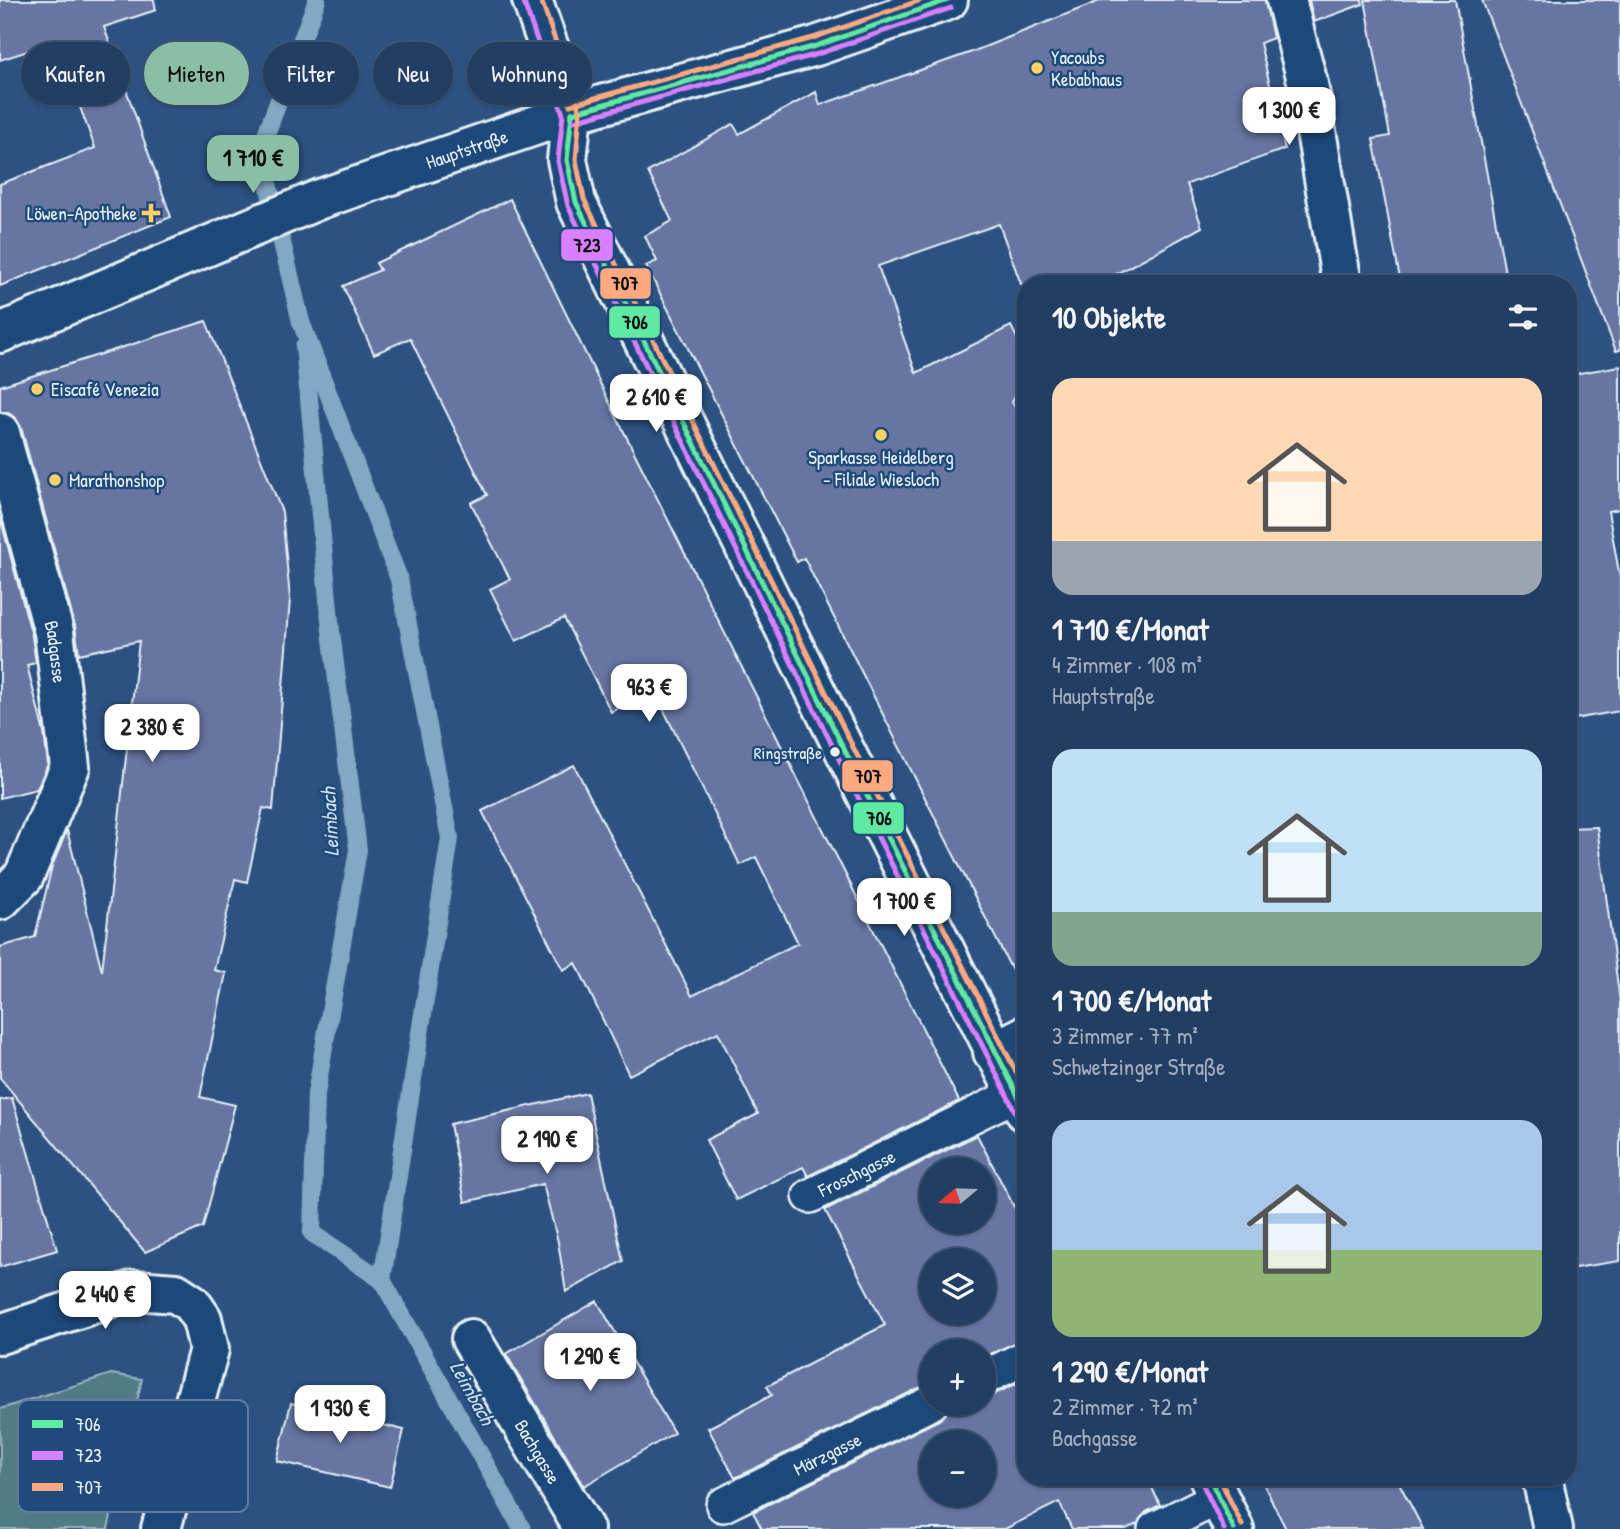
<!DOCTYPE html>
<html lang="de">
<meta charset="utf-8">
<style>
body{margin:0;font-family:"Patrick Hand",sans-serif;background:#2a4568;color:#f1f3f6;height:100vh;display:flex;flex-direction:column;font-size:26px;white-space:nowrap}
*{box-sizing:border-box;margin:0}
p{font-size:23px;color:#a2aebe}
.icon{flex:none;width:38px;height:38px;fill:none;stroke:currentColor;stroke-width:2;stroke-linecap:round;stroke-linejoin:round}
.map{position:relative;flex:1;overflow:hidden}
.panel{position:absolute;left:1017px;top:275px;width:560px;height:1211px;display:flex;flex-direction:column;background:#223e62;border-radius:28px;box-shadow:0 2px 5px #0004,0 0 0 2px #3f5777}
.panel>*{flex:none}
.banner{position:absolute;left:21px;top:42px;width:665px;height:63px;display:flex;gap:14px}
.needle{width:46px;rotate:251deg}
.fabs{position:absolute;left:919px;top:1157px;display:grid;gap:14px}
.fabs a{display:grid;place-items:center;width:77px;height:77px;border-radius:50%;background:#223e62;box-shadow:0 2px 5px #0004,0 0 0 2px #3f5777;font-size:35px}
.price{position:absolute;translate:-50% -60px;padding:0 16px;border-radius:14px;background:#fff;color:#222;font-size:23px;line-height:46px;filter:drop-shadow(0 2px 4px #0008)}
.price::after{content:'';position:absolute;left:50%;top:42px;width:21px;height:16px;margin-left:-10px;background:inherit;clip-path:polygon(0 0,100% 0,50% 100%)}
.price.selected{background:#8abfa5;color:#111}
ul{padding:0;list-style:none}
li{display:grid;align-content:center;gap:14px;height:371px;padding:0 35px}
li span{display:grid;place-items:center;height:217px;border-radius:21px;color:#555}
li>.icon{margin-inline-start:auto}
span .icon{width:126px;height:126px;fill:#fffc;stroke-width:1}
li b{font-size:30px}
h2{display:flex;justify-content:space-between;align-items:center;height:84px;padding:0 35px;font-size:30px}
.chip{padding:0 24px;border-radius:32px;background:#223e62;box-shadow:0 2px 5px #0004,0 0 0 2px #3f5777;font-size:24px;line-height:63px}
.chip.selected{background:#8abfa5;color:#111}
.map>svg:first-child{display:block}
.green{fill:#507c85;stroke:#9cb6be;stroke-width:2}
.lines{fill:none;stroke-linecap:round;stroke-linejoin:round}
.stream{stroke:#84a8c3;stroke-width:18}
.building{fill:#6674a2;stroke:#e8f1f8;stroke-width:2;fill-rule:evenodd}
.lane-casing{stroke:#e8f1f8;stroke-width:38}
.street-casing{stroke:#e8f1f8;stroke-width:44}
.secondary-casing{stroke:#e8f1f8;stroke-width:44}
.lane{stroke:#1f4a7a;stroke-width:33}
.street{stroke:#1f4a7a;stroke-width:38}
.secondary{stroke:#1f4a7a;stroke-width:38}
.bus-1-casing{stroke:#1f4a7a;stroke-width:10}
.bus-2-casing{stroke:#1f4a7a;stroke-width:10}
.bus-3-casing{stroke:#1f4a7a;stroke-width:10}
.bus-1{stroke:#60e9a3;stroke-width:5}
.bus-2{stroke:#d880ff;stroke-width:5}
.bus-3{stroke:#ffa980;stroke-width:5}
.poi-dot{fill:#ffd166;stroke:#1f4a7a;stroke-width:2.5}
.bus-dot{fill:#e8f1f8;stroke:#1f4a7a;stroke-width:2.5}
.labels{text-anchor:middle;stroke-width:5;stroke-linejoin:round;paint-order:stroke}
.bus-label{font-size:17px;fill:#e8f1f8;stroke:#1f4a7a;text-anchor:end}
.poi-label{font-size:19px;fill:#e8f1f8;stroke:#1f4a7a;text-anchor:start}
.street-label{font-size:19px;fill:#e8f1f8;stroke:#1f4a7a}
.water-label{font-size:21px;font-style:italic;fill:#cfdfeb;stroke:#1f4a7a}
.key{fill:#1f4a7a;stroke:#5b7ca0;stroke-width:2}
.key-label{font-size:19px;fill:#e8f1f8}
.line-badge{stroke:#1f4a7a;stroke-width:2.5}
.pale-badge-label{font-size:19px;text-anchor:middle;font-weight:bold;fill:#111}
</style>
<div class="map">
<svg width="1620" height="1529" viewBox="0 0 1620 1529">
<rect width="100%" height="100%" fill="#2d5282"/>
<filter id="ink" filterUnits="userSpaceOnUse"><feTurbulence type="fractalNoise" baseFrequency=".0143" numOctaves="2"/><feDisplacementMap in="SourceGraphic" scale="14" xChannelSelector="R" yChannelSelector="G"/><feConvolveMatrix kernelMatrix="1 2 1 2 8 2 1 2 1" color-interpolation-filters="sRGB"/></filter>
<g filter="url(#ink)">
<!-- green -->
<path class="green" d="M 111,1374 L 142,1379 L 108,1529 L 0,1529 L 0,1409 Z"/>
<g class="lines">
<!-- stream -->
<g class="stream">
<path d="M 317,0 L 260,150 L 301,322 L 399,579 L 450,838 L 382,1280 L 522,1529"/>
<path d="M 304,346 L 331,631 L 358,850 L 316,1094 L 312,1233 L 382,1280"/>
</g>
</g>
<!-- building -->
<g class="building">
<path d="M 0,0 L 154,0 L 156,10 L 104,27 L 171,217 L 0,286 L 0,184 L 95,148 L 56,42 L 0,60 Z"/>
<path d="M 1102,0 L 1265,0 L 1273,38 L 1260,43 L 1285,149 L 1187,184 L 1202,227 L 1098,284 L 1021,284 L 999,224 L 878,266 L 916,373 L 1011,326 L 1026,356 L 1026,378 L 1012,402 L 1026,426 L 1026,998 L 804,558 L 797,562 L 646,266 L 657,261 L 645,236 L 672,221 L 648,172 L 733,124 L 739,134 L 816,92 L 820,105 L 972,52 Z"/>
<path d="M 1309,0 L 1362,0 L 1363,4 L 1314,22 Z"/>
<path d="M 1365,0 L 1455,0 L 1507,284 L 1401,284 L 1373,139 L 1390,136 Z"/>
<path d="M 1482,0 L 1620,0 L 1620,350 L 1616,351 Z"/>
<path d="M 510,199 L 620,424 L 959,1101 L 808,1176 L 803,1167 L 736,1200 L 706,1140 L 758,1114 L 718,1032 L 629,1075 L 576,963 L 563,970 L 482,811 L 574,765 L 692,996 L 798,943 L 756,857 L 740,865 L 654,690 L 611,712 L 564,618 L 516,641 L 490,589 L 510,579 L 471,503 L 487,495 L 410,338 L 374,354 L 343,286 L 380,270 L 376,263 Z"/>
<path d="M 206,321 L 282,512 L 290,599 L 273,810 L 263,808 L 247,882 L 235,879 L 214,970 L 226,973 L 200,1097 L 235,1105 L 203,1227 L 145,1252 L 0,1078 L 0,947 L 35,937 L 52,866 L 67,830 L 102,971 L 139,641 L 79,654 L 75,626 L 21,427 L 15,417 L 6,412 L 0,412 L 0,386 Z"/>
<path d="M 1620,366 L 1620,509 L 1608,511 L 1620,578 L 1620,711 L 1568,720 L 1568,375 Z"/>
<path d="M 0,517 L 32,636 L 36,663 L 27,665 L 44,733 L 48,764 L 37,789 L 0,798 Z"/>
<path d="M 1597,827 L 1620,1002 L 1620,1261 L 1568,1269 L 1568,828 Z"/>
<path d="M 587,1093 L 623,1261 L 566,1292 L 558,1242 L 543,1184 L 465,1202 L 450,1124 Z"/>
<path d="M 12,1098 L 57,1250 L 0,1267 L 0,1100 Z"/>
<path d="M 977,1135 L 1026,1230 L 1026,1338 L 984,1357 L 984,1351 L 931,1351 L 931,1384 L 923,1386 L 735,1478 L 708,1428 L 772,1395 L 767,1386 L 885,1325 L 825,1210 ZM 931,1169 L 984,1169 L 984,1222 L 931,1222 ZM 931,1260 L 984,1260 L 984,1312 L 931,1312 Z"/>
<path d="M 597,1301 L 674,1433 L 584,1486 L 506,1354 Z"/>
<path d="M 1026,1379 L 1026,1477 L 1147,1477 L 1160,1505 L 1146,1512 L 1137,1524 L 1126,1529 L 1072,1529 L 1059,1502 L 1005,1529 L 762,1529 L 753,1512 L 939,1420 L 947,1413 L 950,1404 L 984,1404 L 984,1397 L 993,1395 ZM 931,1442 L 984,1442 L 984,1494 L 931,1494 Z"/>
<path d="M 291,1403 L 404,1430 L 390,1487 L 277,1461 Z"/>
<path d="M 1260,1477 L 1396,1477 L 1423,1529 L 1286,1529 Z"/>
</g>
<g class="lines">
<!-- lane casing -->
<g class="lane-casing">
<g id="lane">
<path id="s1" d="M 810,1196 L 1016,1094"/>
<path d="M 984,1378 L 1026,1357"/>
<path id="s2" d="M 723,1505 L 931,1403"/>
<path d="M 1155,1529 L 1219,1497"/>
</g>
</g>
<!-- street casing -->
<g class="street-casing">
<g id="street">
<path d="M 1286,0 L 1308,84 L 1342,284"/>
<path id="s3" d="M 0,333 L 320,199 L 572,113"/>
<path id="s4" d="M 0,433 L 54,632 L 70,767 L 24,876 L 0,900"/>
<path d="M 993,1052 L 1026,1035"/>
<path d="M 0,1334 L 135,1290 L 176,1293 L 191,1303 L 202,1319 L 209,1349 L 161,1529"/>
<path id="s5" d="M 471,1339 L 584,1529"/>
<path d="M 1542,1477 L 1553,1529"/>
</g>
</g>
<!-- secondary casing -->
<g class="secondary-casing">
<g id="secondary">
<path d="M 532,0 L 572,113 L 567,160 L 576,202 L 837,735 L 1026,1113"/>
<path d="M 572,113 L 816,46 L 948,0"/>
<path d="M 1209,1477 L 1234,1529"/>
</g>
</g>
<!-- lane -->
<use href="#lane" class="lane"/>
<!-- street -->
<use href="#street" class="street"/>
<!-- secondary -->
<use href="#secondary" class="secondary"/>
<!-- bus-1 casing -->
<g class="bus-1-casing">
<g id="bus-1">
<path d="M 572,113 L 567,160 L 576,202 L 837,735 L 1026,1112"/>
<path d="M 572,113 L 816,46 L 948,0"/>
<path d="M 1209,1477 L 1234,1529"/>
</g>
</g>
<!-- bus-2 casing -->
<g class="bus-2-casing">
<g id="bus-2">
<path d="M 524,3 L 563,114 L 558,161 L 568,206 L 829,739 L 1018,1117"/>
<path d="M 574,121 L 818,54 L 951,8"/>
<path d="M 1201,1481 L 1224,1529"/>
</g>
</g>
<!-- bus-3 casing -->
<g class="bus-3-casing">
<g id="bus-3">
<path d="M 541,0 L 580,111 L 576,160 L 584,199 L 845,731 L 1026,1092"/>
<path d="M 570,105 L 813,38 L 921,0"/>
<path d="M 1219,1477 L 1242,1525"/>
</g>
</g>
<!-- bus-1 -->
<use href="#bus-1" class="bus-1"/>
<!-- bus-2 -->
<use href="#bus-2" class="bus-2"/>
<!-- bus-3 -->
<use href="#bus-3" class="bus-3"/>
</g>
</g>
<!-- markers -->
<g class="poi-dot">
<circle cx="1037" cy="68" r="7"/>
<path d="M147.5 202.5h7v7h7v7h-7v7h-7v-7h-7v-7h7z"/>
<circle cx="37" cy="389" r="7"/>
<circle cx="881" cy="435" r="7"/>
<circle cx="55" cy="480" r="7"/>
</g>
<circle class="bus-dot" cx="835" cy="752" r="6"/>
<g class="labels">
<!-- bus labels -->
<g class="bus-label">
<text x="822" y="759">Ringstraße</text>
</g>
<!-- poi labels -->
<g class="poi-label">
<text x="1051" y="64">Yacoubs<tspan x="1051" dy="22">Kebabhaus</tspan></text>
<text x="137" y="220" text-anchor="end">Löwen-Apotheke</text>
<text x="51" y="396">Eiscafé Venezia</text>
<text x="881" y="464" text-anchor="middle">Sparkasse Heidelberg<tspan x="881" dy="22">- Filiale Wiesloch</tspan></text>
<text x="69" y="487">Marathonshop</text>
</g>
<!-- street labels -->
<g class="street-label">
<text dy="7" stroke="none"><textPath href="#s3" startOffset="502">Hauptstraße</textPath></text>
<text dy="7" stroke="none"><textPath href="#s4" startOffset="226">Badgasse</textPath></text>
<text dy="7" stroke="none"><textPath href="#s1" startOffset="52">Froschgasse</textPath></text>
<text dy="7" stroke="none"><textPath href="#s5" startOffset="131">Bachgasse</textPath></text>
<text dy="7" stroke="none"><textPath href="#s2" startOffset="116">Märzgasse</textPath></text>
</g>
<!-- water labels -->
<g class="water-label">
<text transform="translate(330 822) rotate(-93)" y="7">Leimbach</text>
<text transform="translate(472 1393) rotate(61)" y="7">Leimbach</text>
</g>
</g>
<!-- legend -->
<rect x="18" y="1400" width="230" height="112" rx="10" class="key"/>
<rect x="32" y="1420" width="31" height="8" fill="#60e9a3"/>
<rect x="32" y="1451" width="31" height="9" fill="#d880ff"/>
<rect x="32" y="1483" width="31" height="8" fill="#ffa980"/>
<g class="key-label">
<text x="75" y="1431">706</text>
<text x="75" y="1462">723</text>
<text x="75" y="1494">707</text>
</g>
<g class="line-badge">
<rect x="560" y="228" width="54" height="34" rx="7" fill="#d880ff"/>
<rect x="599" y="267" width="53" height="33" rx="7" fill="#ffa980"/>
<rect x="608" y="305" width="53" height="34" rx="7" fill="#60e9a3"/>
<rect x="841" y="759" width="53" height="34" rx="7" fill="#ffa980"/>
<rect x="852" y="801" width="53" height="34" rx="7" fill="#60e9a3"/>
</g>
<g class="pale-badge-label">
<text x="587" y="252">723</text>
<text x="625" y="290">707</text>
<text x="635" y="329">706</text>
<text x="868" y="783">707</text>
<text x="879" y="825">706</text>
</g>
</svg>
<div class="fabs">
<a><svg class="needle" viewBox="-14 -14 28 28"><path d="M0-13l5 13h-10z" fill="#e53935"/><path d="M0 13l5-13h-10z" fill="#a2aebe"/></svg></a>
<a><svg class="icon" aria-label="layers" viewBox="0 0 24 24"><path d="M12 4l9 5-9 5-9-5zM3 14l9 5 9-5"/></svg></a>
<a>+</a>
<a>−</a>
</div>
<b class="price" style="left:1289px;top:147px">1 300 €</b>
<b class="price selected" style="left:253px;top:195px">1 710 €</b>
<b class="price" style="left:656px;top:434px">2 610 €</b>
<b class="price" style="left:649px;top:724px">963 €</b>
<b class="price" style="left:152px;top:764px">2 380 €</b>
<b class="price" style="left:904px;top:938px">1 700 €</b>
<b class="price" style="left:547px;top:1176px">2 190 €</b>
<b class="price" style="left:105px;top:1331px">2 440 €</b>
<b class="price" style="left:590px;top:1393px">1 290 €</b>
<b class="price" style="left:340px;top:1445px">1 930 €</b>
<div class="banner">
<a class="chip">Kaufen</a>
<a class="chip selected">Mieten</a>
<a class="chip">Filter</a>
<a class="chip">Neu</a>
<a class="chip">Wohnung</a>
</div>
<section class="panel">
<h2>10 Objekte<svg class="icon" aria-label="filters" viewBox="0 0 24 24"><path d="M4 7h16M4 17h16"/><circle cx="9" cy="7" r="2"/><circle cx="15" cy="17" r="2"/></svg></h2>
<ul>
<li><span style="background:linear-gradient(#ffd9b3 75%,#9aa5b1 0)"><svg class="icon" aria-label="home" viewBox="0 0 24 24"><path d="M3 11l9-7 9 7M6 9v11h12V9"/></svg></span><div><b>1 710 €/Monat</b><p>4 Zimmer · 108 m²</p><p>Hauptstraße</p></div></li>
<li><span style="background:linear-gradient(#bfe0f5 75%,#7fa58c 0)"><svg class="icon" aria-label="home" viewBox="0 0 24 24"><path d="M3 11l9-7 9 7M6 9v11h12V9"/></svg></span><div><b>1 700 €/Monat</b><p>3 Zimmer · 77 m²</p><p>Schwetzinger Straße</p></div></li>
<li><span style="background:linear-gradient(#a9c7e8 60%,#8fb573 0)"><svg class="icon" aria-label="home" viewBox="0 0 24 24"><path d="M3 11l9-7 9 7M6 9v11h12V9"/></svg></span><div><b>1 290 €/Monat</b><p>2 Zimmer · 72 m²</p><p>Bachgasse</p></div></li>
</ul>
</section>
</div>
